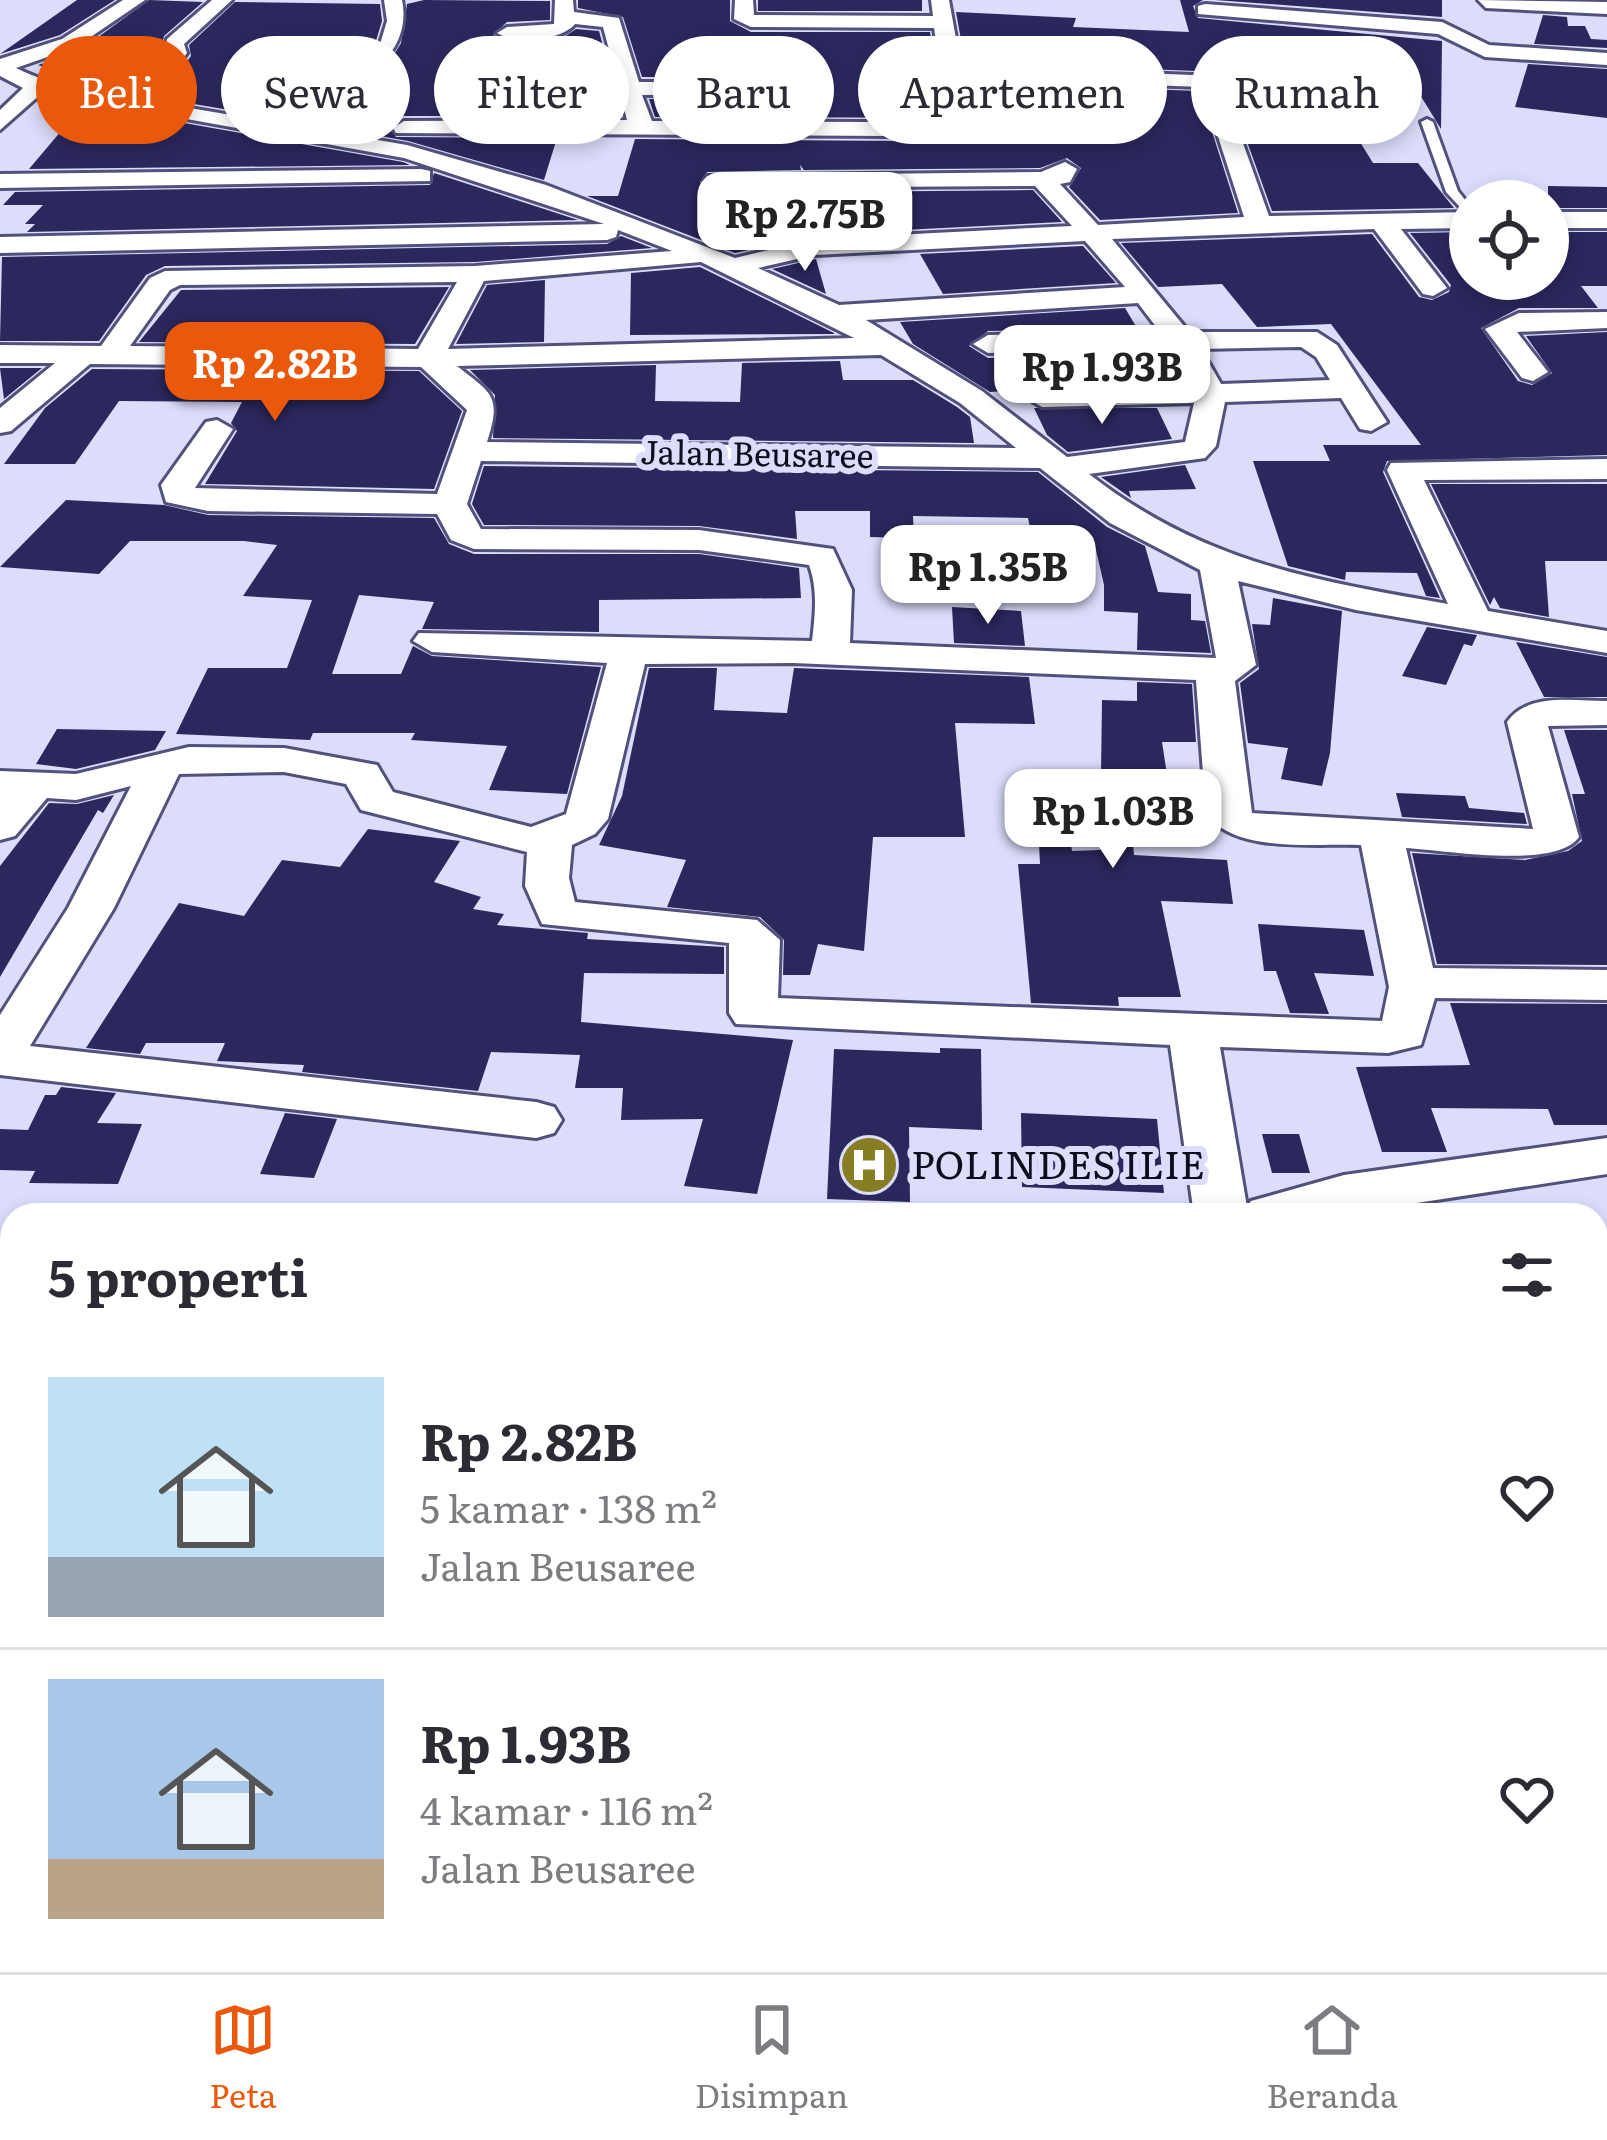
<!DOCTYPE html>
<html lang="id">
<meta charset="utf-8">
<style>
body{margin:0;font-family:Literata,serif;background:#f2f2f3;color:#2b2b33;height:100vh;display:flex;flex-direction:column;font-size:45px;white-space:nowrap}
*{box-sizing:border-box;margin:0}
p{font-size:39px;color:#7c7c81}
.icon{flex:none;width:66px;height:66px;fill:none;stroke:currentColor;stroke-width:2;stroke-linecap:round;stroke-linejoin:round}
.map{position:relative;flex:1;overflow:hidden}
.panel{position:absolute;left:0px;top:1203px;width:1608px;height:771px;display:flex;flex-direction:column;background:#fff;border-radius:36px 36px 0 0;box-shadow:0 6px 18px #0003}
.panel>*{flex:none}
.top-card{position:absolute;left:36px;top:36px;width:1536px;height:108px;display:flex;gap:24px}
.fabs{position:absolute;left:1449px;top:180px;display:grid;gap:24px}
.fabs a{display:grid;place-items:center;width:120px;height:120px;border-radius:50%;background:#fff;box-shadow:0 6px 18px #0003;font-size:60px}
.price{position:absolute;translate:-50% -102px;padding:0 27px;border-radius:24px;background:#fff;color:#222;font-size:39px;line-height:78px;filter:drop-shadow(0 3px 6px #0008)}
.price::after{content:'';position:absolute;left:50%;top:72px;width:36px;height:27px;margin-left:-18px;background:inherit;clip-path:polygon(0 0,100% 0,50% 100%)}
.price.active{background:#ea580c;color:#fff}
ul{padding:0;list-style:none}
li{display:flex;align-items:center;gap:36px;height:300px;padding:0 48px}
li+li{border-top:3px solid #e1e1e2}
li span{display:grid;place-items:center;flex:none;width:336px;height:240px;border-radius:0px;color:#555}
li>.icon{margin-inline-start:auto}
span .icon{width:144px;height:144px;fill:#fffc;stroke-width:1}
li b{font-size:51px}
h2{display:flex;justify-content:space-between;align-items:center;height:144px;padding:0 48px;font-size:51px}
.pill{padding:0 42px;border-radius:54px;background:#fff;box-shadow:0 6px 18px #0003;font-size:42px;line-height:108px}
.pill.active{background:#ea580c;color:#fff}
.tabs{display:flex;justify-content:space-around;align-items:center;height:168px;border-top:3px solid #e1e1e2;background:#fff;font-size:33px;color:#7c7c81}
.tabs a{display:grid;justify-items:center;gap:6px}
.tabs .active{color:#ea580c}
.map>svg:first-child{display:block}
.building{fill:#2b285e}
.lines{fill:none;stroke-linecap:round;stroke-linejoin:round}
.service-casing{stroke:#51517c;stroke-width:6}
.minor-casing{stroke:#51517c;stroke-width:6}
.service{fill:#fff;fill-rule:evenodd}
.minor{fill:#fff;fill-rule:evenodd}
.labels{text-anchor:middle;stroke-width:12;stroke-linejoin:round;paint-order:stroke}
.far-street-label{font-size:33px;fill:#0d0d1d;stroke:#dbddfb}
.poi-label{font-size:39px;fill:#0d0d1d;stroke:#dbddfb;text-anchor:start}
</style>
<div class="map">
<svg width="1607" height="1972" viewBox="0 0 1607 1972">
<rect width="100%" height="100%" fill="#dbddfb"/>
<!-- building -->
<g class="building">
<path d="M 77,0 L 115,0 L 60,35 L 0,54 Z"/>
<path d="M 149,0 L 203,2 L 164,36 L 160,54 L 105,78 L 60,80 L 49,76 L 63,73 L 38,65 L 79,51 Z"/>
<path d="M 424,0 L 550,1 L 550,20 L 507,22 L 493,35 L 526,44 L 561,39 L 576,29 L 599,31 L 606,57 L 487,58 L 473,71 L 487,80 L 612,78 L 621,116 L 404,116 L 389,127 L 396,137 L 557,138 L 544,180 L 408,141 L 307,123 L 389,63 L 401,43 L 407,4 Z"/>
<path d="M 578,0 L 730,0 L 730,21 L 751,32 L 930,32 L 936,69 L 956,82 L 1199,91 L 1238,213 L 1100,220 L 1069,187 L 1081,168 L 1067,158 L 1040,168 L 804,170 L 800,165 L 801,170 L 707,172 L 700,182 L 716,193 L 806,192 L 814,235 L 735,253 L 587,196 L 618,196 L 635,139 L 1060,142 L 1075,129 L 1060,118 L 655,117 L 649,99 L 764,98 L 779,86 L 764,77 L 642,77 L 623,17 L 578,8 Z"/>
<path d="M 758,0 L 922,0 L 922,11 L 928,11 L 758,11 Z"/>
<path d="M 1180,0 L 1203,0 L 1193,6 L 1198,18 L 1442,41 L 1441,129 L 1414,85 L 1323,82 L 1373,163 L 1418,163 L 1454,208 L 1272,211 L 1222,72 L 965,62 L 956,12 L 1076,18 L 1073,27 L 1189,32 Z"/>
<path d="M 1215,0 L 1442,0 L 1442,17 Z"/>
<path d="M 235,2 L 380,4 L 382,21 L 375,44 L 271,117 L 129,93 L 182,68 L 191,56 L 189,45 Z"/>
<path d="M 1543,15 L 1567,17 L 1568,26 L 1585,26 L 1591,39 L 1607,40 L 1607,48 L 1534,44 Z"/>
<path d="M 1528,64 L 1607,69 L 1607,118 L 1515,107 Z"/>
<path d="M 83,105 L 403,162 L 410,165 L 29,169 Z"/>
<path d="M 434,173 L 578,220 L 27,232 L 35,224 L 25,224 L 43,205 L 3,205 L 15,192 L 430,185 Z"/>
<path d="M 1548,186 L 1607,187 L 1607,208 L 1548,208 Z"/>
<path d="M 1033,190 L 1062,222 L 843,233 L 817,192 Z"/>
<path d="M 1470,232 L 1470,279 L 1548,279 L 1548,232 L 1607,232 L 1607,286 L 1581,286 L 1598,308 L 1519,308 L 1481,328 L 1518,381 L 1532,385 L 1552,373 L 1526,336 L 1607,332 L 1607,455 L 1387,461 L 1383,472 L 1440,598 L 1426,596 L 1417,573 L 1346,572 L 1345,580 L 1288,566 L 1253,461 L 1330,461 L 1323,445 L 1421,445 L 1331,324 L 1257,327 L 1222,284 L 1158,287 L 1121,243 L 1372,234 L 1419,297 L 1432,300 L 1449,292 L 1451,285 L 1410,233 Z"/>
<path d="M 621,236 L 652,248 L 475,262 L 165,266 L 146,275 L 99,341 L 0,341 L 2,257 L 607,244 Z"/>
<path d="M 1083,246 L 1116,283 L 943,294 L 920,254 Z"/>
<path d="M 816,259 L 826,294 L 772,269 Z"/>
<path d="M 700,267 L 834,333 L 834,334 L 630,335 L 631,273 Z"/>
<path d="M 545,280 L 544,342 L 456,344 L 487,285 Z"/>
<path d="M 449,287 L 415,344 L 139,342 L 181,290 Z"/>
<path d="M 1125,308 L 1137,328 L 988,331 L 969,346 L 988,358 L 1149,354 L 1167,381 L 990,392 L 913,344 L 900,322 Z"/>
<path d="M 840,361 L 843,380 L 913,380 L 957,407 L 970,417 L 974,443 L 493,438 L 495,395 L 470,370 L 656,365 L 655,401 L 740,402 L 742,363 Z"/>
<path d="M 0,368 L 42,368 L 4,399 Z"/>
<path d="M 92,369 L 419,371 L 462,411 L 434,489 L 205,484 L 237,431 L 231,423 L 242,402 L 119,401 L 75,464 L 4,464 L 45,408 Z"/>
<path d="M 1034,408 L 1157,408 L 1172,439 L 1068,452 L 1047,435 Z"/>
<path d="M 1185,465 L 1196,489 L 1129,491 L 1131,498 L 1101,477 Z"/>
<path d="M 484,466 L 1038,472 L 1107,527 L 1145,546 L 1158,592 L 1191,594 L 1191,620 L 1205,621 L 1211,653 L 1137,650 L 1138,613 L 1104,611 L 1104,585 L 1093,537 L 1032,537 L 1028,518 L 913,516 L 914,538 L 870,537 L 870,511 L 795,511 L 797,539 L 699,526 L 484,525 L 472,504 Z"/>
<path d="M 1431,484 L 1607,484 L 1607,561 L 1545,561 L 1549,617 L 1500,608 L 1494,597 L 1490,605 Z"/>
<path d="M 66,500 L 164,505 L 208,515 L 434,518 L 449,544 L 474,554 L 699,554 L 799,568 L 801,598 L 599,600 L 599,632 L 422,629 L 434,602 L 359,595 L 332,674 L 401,674 L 413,646 L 432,656 L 601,667 L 567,794 L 489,790 L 507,746 L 411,740 L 415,733 L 313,733 L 310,740 L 176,734 L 208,668 L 287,668 L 312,600 L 243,596 L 277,545 L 244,541 L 130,541 L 99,574 L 0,567 Z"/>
<path d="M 1273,598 L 1342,611 L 1330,753 L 1322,786 L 1281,779 L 1288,748 L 1248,743 L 1240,683 L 1259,669 L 1252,624 L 1270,625 Z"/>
<path d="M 952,607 L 1021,611 L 1025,646 L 954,643 Z"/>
<path d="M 1427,627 L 1477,635 L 1472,646 L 1464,644 L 1446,685 L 1402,676 Z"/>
<path d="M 1516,642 L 1607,657 L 1607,697 L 1544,697 Z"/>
<path d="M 649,668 L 717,668 L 714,710 L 787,713 L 794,668 L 1029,677 L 1035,724 L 955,723 L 965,837 L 873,837 L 864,951 L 818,944 L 810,975 L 783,975 L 784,940 L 760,917 L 667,907 L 686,860 L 599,845 L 622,796 Z"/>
<path d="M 1137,682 L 1192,684 L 1196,742 L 1162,742 L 1168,781 L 1127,780 L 1134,855 L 1227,860 L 1233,904 L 1161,901 L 1181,997 L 1118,997 L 1119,1006 L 1031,1003 L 1018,864 L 1040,864 L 1036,785 L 1061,782 L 1072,851 L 1100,850 L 1102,700 L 1137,701 Z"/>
<path d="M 57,729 L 166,731 L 155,750 L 76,769 L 36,764 Z"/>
<path d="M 1564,730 L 1607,730 L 1607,965 L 1437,964 L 1412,853 L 1525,860 L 1568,851 L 1582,841 L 1572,794 L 1585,794 Z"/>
<path d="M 1396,793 L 1465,796 L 1469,808 L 1524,813 L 1527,824 L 1402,817 Z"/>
<path d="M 114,795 L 103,813 L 98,810 L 0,977 L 0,866 L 49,803 L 77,804 Z"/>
<path d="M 368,829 L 460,841 L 434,882 L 481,897 L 473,909 L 504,914 L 497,925 L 588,933 L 587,939 L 724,947 L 724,974 L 584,973 L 581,1022 L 793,1040 L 757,1194 L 684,1186 L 703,1119 L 621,1120 L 623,1088 L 575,1088 L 580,1055 L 491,1052 L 478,1091 L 302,1072 L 304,1065 L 217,1061 L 225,1043 L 146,1043 L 140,1054 L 86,1048 L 179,903 L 244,916 L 282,860 L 340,867 Z"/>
<path d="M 1258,924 L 1364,930 L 1374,976 L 1314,973 L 1329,1014 L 1290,1013 L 1276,971 L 1264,971 Z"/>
<path d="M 1450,1003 L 1607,1004 L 1607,1125 L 1554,1125 L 1548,1109 L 1431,1108 L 1447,1152 L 1382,1152 L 1356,1067 L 1470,1065 Z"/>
<path d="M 940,1048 L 981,1049 L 982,1130 L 909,1127 L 910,1202 L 827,1199 L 834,1049 L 940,1053 Z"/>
<path d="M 61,1087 L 116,1093 L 97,1123 L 142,1124 L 118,1184 L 29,1183 L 35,1171 L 0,1170 L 0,1129 L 28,1130 L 45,1095 L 56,1095 Z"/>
<path d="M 285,1113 L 337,1119 L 314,1178 L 260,1174 Z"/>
<path d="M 1021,1113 L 1157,1119 L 1164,1193 L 1022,1187 Z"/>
<path d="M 1262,1134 L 1299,1134 L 1310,1173 L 1272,1173 Z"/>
</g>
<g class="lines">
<!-- service casing -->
<g class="service-casing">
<path id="service" d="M 1427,119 L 1433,122 L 1458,191 L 1470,206 L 1470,218 L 1446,192 L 1421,122 Z"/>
</g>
<!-- minor casing -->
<g class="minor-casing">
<g id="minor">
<path d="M 123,0 L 145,0 L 76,47 L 16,68 C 86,101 98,87 164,57 L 167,39 L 212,0 L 232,0 L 184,44 L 187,53 L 178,65 L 114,95 L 272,122 L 379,47 L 387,21 L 384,0 L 402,0 C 415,64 340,94 295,126 L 407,145 L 546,185 L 735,258 L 815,239 L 1072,226 L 1035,186 L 716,188 L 704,181 L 707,176 L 1041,172 L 1065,162 L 1077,169 L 1070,182 L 1060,184 L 1098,225 L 1244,217 L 1202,87 L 956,78 L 940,68 L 934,28 L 751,27 L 734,19 L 735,0 L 753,0 L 754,15 L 933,16 L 931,0 L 949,0 L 961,66 L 1219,76 L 1269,216 L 1470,212 L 1470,228 L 1401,229 L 1447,288 L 1433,296 L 1423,294 L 1374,229 L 1112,239 L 1189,332 L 1317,332 L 1337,345 L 1387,422 L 1371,431 L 1360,429 L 1341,398 L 1225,402 L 1216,446 L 1205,458 L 1089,474 C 1202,562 1311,580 1448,604 L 1387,470 L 1391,463 L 1607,459 L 1607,479 L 1424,480 L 1488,611 L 1607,631 L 1607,653 L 1356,610 L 1238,581 L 1256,665 L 1235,681 L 1252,813 L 1533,829 L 1507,722 C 1528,692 1574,701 1607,701 L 1607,725 L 1548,726 L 1579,837 C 1556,870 1444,850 1406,848 L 1433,968 L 1607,970 L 1607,1000 L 1435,998 L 1421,1045 L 1388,1053 L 1220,1047 L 1247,1207 L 1251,1201 L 1344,1175 L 1607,1138 L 1607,1174 L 1338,1215 L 1194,1215 L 1170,1045 L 736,1024 L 729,1013 L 729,943 L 542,924 L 525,886 L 527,852 L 361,810 L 346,784 L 284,772 L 179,774 L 114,908 L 30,1046 L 536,1102 L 554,1107 L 562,1120 L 554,1133 L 536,1138 L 0,1075 L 0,1015 L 68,908 L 131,786 L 76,800 L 47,798 L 15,836 L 0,840 L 0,771 L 76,774 L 189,747 L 284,748 L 377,765 L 393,792 L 531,827 L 566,814 L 607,663 L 432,652 L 413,641 L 419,633 L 812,641 C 815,615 818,590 809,565 L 699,550 L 474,549 L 451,540 L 437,514 L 208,511 L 166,502 L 161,485 L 206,422 L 217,420 L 233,429 L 195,488 L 437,494 L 467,410 L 421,367 L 90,364 L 11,431 L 0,433 L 0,408 L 55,363 L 0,363 L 0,345 L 101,346 L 150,278 L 165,271 L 475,266 L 672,251 L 618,230 L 616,237 L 607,240 L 0,253 L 0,237 L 604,224 L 404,158 L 42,93 L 0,130 L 0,110 L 23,88 L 0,76 L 0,59 L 62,39 ZM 1085,241 L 1125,287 L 839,305 L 758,268 L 815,255 ZM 701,262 L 854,338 L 448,349 L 484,281 ZM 457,282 L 418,349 L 130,346 L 170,290 L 180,285 ZM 1138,303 L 1160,332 L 988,335 L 973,344 L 988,353 L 1172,349 L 1191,385 L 1042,389 L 1027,398 L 1042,407 L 1194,403 L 1185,442 L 1067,457 L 982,391 L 866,320 ZM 1301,347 L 1316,357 L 1330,380 L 1221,384 L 1201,349 ZM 881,355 L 960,403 L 1016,448 L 487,442 C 502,395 492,394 457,366 ZM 481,461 L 1040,468 L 1110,523 L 1200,570 L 1216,658 L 850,643 L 852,590 L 833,549 L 699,530 L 481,529 L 467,504 ZM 793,663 L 1196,680 L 1206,813 C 1234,854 1315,843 1361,845 L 1389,987 L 1382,1021 L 778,998 L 780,940 L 757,920 L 575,902 L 569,878 L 572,845 L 595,834 L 608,819 L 645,664 Z"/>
<path d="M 555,0 L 573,0 L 574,12 L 619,18 L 639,82 L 764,82 L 775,88 L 764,94 L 642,95 L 652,121 L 1060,123 L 1071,130 L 1060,137 L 396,133 L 393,128 L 404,121 L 627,120 L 615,73 L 487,75 L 477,69 L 487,63 L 612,61 L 603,27 L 575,24 C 561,41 515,45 497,33 L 507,27 L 554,24 Z"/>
<path d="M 1478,0 L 1607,2 L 1607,14 L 1486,8 Z"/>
<path d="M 1205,4 L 1442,22 L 1489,45 L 1607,53 L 1607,65 L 1485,57 L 1438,34 L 1198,14 L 1198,6 Z"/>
<path d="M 421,169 L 430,171 L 430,181 L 0,188 L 0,174 Z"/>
<rect x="1548" y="212" width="59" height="16"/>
<path d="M 1607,312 L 1607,328 L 1517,332 L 1548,372 L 1533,381 L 1522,378 L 1485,329 L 1519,313 Z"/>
<rect x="0" y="1419" width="12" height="50"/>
<rect x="1596" y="1514" width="11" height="54"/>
<path d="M 1596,1921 L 1607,1922 L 1607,1972 L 1563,1972 L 1559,1962 L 1596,1962 Z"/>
<path d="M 342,1962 L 418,1962 L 418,1972 L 340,1972 Z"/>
<path d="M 1055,1962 L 1131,1962 L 1132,1972 L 1054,1972 Z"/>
</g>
</g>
<!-- service -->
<use href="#service" class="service"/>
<!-- minor -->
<use href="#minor" class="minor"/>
</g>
<!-- icons -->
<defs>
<g id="hospital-disc" transform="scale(3)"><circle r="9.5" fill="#877d23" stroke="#dbddfb"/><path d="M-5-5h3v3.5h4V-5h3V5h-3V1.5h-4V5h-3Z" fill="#fff"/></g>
</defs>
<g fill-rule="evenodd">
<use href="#hospital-disc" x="869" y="1165"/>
</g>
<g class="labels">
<!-- far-street labels -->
<g class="far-street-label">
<text transform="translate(757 454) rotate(1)" y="12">Jalan Beusaree</text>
</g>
<!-- poi labels -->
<g class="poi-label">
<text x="911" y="1179">POLINDES ILIE</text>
</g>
</g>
</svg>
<div class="fabs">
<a><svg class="icon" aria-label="locate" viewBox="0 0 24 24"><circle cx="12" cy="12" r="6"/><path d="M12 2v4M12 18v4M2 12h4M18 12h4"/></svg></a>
</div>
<b class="price" style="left:805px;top:274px">Rp 2.75B</b>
<b class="price active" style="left:275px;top:424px">Rp 2.82B</b>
<b class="price" style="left:1102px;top:427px">Rp 1.93B</b>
<b class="price" style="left:988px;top:627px">Rp 1.35B</b>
<b class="price" style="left:1113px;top:871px">Rp 1.03B</b>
<div class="top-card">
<a class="pill active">Beli</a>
<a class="pill">Sewa</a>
<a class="pill">Filter</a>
<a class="pill">Baru</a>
<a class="pill">Apartemen</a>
<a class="pill">Rumah</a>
</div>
<section class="panel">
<h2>5 properti<svg class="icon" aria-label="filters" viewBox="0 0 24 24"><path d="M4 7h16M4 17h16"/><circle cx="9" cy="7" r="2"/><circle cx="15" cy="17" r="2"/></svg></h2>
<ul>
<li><span style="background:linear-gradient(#bfe0f5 75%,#9aa5b1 0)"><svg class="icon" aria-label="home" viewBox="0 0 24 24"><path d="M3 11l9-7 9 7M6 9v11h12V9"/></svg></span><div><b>Rp 2.82B</b><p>5 kamar · 138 m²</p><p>Jalan Beusaree</p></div><svg class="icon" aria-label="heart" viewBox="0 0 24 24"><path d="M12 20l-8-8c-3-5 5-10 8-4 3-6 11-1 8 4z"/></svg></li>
<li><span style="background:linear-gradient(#a9c7e8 75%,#b9a48a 0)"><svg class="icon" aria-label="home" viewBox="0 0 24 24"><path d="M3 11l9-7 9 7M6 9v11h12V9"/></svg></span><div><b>Rp 1.93B</b><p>4 kamar · 116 m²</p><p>Jalan Beusaree</p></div><svg class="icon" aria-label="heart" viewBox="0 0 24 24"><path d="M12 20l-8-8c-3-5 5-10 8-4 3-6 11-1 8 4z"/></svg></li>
</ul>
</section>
</div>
<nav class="tabs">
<a class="active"><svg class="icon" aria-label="map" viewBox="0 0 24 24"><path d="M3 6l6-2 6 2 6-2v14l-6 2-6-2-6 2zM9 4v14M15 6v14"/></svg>Peta</a>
<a><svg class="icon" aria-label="saved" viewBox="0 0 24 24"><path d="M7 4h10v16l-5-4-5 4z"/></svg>Disimpan</a>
<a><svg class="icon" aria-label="home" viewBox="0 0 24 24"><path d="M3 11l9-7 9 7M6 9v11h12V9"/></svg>Beranda</a>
</nav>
